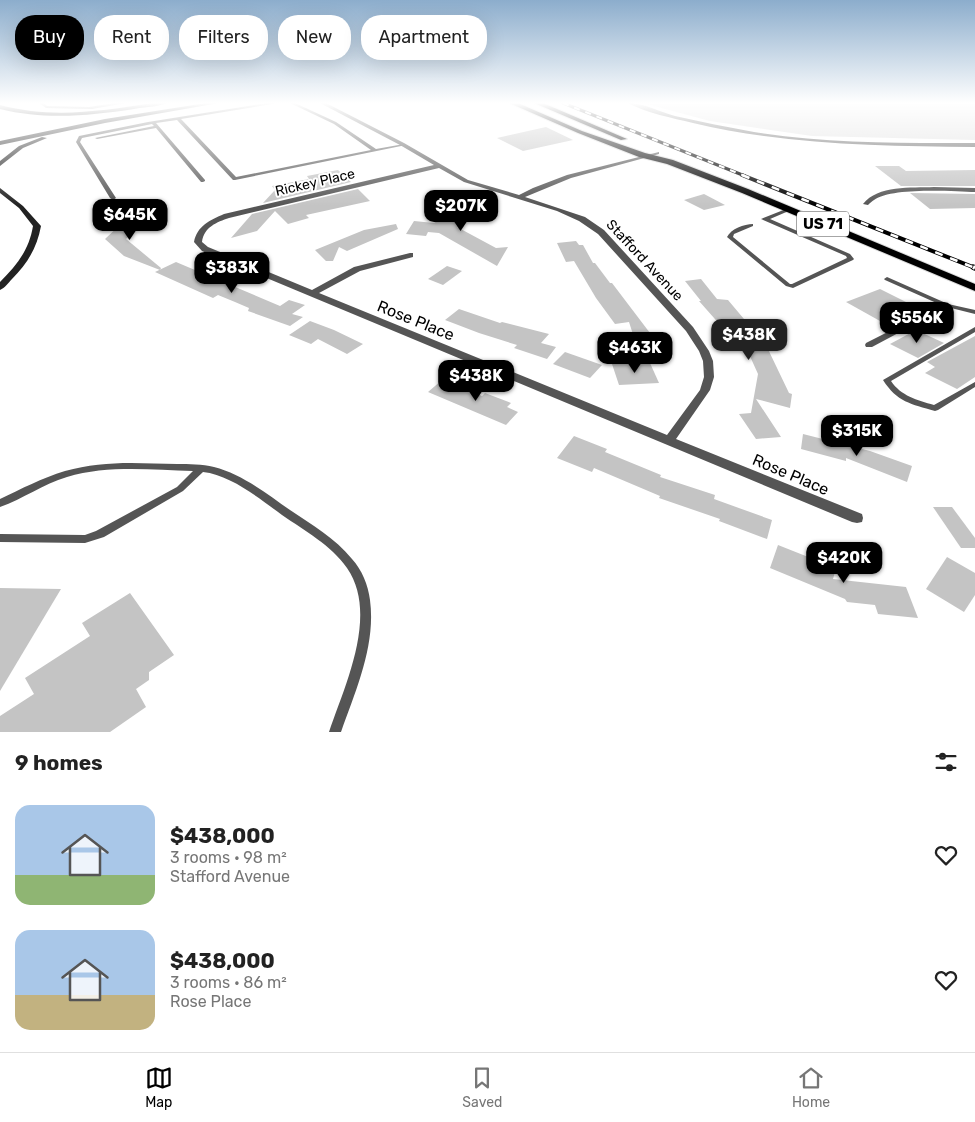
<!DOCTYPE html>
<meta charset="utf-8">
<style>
body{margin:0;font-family:Rubik,sans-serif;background:#f2f2f2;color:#222;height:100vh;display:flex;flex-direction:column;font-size:19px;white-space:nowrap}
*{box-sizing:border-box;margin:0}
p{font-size:16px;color:#767676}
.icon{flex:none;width:28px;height:28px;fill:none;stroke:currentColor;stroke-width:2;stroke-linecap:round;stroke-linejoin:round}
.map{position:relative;height:732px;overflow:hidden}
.sheet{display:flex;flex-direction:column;background:#fff;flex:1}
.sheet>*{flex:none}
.hud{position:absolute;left:15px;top:15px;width:500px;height:45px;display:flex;gap:10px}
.price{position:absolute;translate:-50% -42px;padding:0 11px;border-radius:10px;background:#000;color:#fff;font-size:16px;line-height:32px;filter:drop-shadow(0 1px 2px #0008)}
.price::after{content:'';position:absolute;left:50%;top:30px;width:15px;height:11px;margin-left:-8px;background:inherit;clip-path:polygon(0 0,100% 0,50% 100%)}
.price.on{background:#222;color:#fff}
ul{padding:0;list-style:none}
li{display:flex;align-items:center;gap:15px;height:125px;padding:0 15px}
li span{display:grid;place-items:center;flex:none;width:140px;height:100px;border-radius:15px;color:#555}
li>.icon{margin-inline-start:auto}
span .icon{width:60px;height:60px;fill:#fffc;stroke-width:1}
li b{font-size:21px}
h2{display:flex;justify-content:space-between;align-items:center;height:60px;padding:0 15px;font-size:21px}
.chip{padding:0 18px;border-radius:20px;background:#fff;box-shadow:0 5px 20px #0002;font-size:18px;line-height:45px}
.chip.on{background:#000;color:#fff}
.tabs{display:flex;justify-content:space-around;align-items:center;height:70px;border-top:1px solid #e0e0e0;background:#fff;font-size:14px;color:#767676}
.tabs a{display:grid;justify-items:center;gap:2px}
.tabs .on{color:#000}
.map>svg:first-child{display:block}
.green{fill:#dcdcdc}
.building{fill:#c4c4c4}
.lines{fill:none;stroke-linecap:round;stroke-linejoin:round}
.primary-casing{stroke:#dbdbdb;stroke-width:2}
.lane{fill:#555;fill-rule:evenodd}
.street{fill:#555;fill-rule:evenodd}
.secondary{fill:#222;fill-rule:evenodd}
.primary{fill:#000;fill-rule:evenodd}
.rail-far2-casing{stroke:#000;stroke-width:3}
.rail-far1-casing{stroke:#000;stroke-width:4}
.rail-casing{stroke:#000;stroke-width:5.5}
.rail-far2{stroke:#fff;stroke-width:2;stroke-dasharray:6;stroke-linecap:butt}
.rail-far1{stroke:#fff;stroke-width:2.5;stroke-dasharray:8;stroke-linecap:butt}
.rail{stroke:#fff;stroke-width:4;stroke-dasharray:11;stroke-linecap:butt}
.labels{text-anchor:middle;stroke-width:4;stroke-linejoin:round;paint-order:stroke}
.far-street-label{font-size:14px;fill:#000;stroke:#fff}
.shield{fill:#fff;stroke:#4c4c4c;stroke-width:1}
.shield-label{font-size:15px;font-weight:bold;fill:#000}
.street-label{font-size:16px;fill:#000;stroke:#fff}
</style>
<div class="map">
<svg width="975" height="732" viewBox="0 0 975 732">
<rect width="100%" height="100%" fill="#fff"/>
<!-- green -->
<path class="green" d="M 643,103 L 975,103 L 975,140 L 812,136 L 710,121 Z"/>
<!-- building -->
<g class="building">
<path d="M 546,127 L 573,140 L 523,151 L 497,138 Z"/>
<path d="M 875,166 L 899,166 L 906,171 L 975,170 L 975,186 L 901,186 Z"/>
<path d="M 338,170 L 351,182 L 263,203 L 275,190 L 272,186 L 309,179 L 307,176 Z"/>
<path d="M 358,189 L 370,201 L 306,215 L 309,218 L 288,224 L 275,211 L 257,231 L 231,238 L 252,214 Z"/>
<path d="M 910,193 L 975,194 L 975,208 L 930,209 Z"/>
<path d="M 704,194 L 725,205 L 704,210 L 684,200 Z"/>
<path d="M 474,200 L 491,205 L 457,227 L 496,248 L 508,247 L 497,266 L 439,233 L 428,232 L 426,236 L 406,234 L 414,221 L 434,223 Z"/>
<path d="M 154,211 L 126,239 L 161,268 L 160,270 L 124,256 L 105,239 L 124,221 Z"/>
<path d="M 396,224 L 398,229 L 347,251 L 339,247 L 333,261 L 326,261 L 315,250 L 364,230 Z"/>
<path d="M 576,241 L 579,245 L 583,245 L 593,263 L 595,263 L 610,283 L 612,283 L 653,337 L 659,353 L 639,353 L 629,322 L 615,324 L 596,298 L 574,261 L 566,262 L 557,243 Z"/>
<path d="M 176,262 L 280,306 L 289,300 L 305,305 L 292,314 L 303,317 L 290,326 L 248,311 L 249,308 L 235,302 L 218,295 L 213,298 L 155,272 Z"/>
<path d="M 447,266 L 462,271 L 443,285 L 428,279 Z"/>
<path d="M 701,279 L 717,299 L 728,300 L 766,345 L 789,393 L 792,394 L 790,408 L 756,399 L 781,437 L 756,439 L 739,414 L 751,413 L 758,374 L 744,343 L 737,344 L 699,301 L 701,301 L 685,281 Z"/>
<path d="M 880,289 L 914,306 L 880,321 L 846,302 Z"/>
<path d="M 459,309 L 500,323 L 502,322 L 549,334 L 541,343 L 556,347 L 547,359 L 514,348 L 517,345 L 479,333 L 445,320 Z"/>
<path d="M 310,321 L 334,330 L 363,344 L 347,354 L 318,339 L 311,344 L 289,335 Z"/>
<path d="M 916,330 L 944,343 L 918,358 L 890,344 Z"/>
<path d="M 975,336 L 975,377 L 957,389 L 925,373 L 935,367 L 927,362 Z"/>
<path d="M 565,352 L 602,365 L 590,378 L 553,364 Z"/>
<path d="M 650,363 L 659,383 L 619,385 L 612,364 Z"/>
<path d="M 442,380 L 482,396 L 485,393 L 511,403 L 507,407 L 518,412 L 506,425 L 428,392 Z"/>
<path d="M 803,434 L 870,451 L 912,466 L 907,482 L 846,458 L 846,461 L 801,449 Z"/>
<path d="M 574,436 L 607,449 L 605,452 L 661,475 L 660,477 L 715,495 L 714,499 L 772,520 L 767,539 L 719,521 L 720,519 L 659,498 L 660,496 L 594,468 L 592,472 L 557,458 Z"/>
<path d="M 933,507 L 952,507 L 975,538 L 975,548 L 961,548 Z"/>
<path d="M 778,545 L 836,568 L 833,579 L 906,587 L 918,618 L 878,614 L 875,605 L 847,602 L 845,599 L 770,568 Z"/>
<path d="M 947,557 L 975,573 L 975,595 L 964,612 L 926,589 Z"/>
<path d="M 0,588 L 61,589 L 0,691 Z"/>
<path d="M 130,593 L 174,655 L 149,672 L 149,680 L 136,689 L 146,707 L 110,732 L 0,732 L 0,716 L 34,694 L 25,678 L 90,636 L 82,623 Z"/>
</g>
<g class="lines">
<!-- primary casing -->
<g class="primary-casing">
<g id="primary">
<path d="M 509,103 L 518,103 L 582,131 L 645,153 L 673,160 L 748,189 L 975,284 L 975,291 L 742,193 L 667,164 L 639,157 L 578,133 Z"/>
<path d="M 534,103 L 543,103 L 627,139 L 621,140 Z"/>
</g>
</g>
<!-- lane -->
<g class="lane">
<path d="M 39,103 L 44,103 L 47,106 L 89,107 L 115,103 L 126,103 L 92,109 L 46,108 Z"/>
<path d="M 267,103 L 278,103 L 181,119 L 236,177 L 371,150 L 334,124 L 290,103 L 295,103 L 336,122 L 376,149 L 404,144 L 406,145 L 235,180 L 233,180 L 177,120 L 156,123 L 205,180 L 205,181 L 203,182 L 201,182 L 156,128 L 97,139 L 95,138 L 154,126 L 152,124 L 82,138 L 80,142 L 116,198 L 113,200 L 110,198 L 76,142 L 79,136 L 148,122 Z"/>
<path d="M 786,209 L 791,210 L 770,219 L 850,254 L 854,259 L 853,260 L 793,288 L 786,286 L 727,237 C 731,229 744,224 753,224 L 753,226 L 734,234 L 733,237 L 790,284 L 792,284 L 847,258 L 846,256 L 761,219 Z"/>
<path d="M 887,277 L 948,304 L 975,310 L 975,314 L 947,307 L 872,347 L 866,347 L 865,345 L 866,343 L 941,305 L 885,280 L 884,279 Z"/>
<path d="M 975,327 L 975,332 L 891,381 C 901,396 917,400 934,405 L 975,382 L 975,387 L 938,410 L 935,411 C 911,404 897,402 883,380 Z"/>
<path d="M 131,463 C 146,463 162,464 177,464 C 189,464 202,464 214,467 C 242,474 267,494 290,510 C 312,525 335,538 352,559 C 362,570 368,585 370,600 C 376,645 356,690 341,732 L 329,732 C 345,685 379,614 347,568 C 331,545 305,531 282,515 C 260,499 231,475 203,472 L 183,491 L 104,537 L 85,543 L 0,542 L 0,534 L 85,535 L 96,531 L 177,487 L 193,471 C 151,470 107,465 67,477 C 43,484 23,499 0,507 L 0,499 C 21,489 42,478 65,471 C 87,465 109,463 131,463 Z"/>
</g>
<!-- street -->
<g class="street">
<path d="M 320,103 L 326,103 L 404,143 L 468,180 L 519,195 L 533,188 L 567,175 L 659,152 L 659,154 L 571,178 L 525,197 L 585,217 L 604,230 L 693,327 L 709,351 L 713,361 L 714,377 L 710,390 L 676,439 L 862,514 L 863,518 L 862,522 L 857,523 L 852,522 L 202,251 L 194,242 C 197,226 210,220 224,214 L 434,165 L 400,145 ZM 439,168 L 464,182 L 557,211 L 579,221 L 598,234 L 686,331 L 699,351 L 703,361 L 704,377 L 700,390 L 667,435 L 319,293 L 360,271 L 413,257 L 413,253 L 410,253 L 354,267 L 312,290 L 208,247 L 202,242 C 204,227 217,222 229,218 Z"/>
<path d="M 628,103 C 644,103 660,112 675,116 C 701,122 728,127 754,132 C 827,144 902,143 975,143 L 975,147 C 881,146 786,145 693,123 C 672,118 647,113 628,103 Z"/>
<path d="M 934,187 L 975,188 L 975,192 C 953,191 891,187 874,200 C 872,201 870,203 868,205 L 863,204 C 878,185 911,188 934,187 Z"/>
</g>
<!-- secondary -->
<g class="secondary">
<path d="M 153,103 L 167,103 C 158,107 144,107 134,109 C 88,116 45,120 0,109 L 0,105 C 53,119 100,111 153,103 Z"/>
<path d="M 206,103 L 219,103 L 105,123 L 0,145 L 0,141 L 105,119 Z"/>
<path d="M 42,137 L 47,138 L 23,148 L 0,166 L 0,161 L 19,146 Z"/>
<path d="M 0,188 L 23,206 L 41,226 C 37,248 27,264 12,279 C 8,283 5,288 0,290 L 0,282 C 17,265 29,250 33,226 L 19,208 L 0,193 Z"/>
</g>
<!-- primary -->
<use href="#primary" class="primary"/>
<!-- rail-far2 casing -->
<g class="rail-far2-casing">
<path id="rail-far2" d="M 563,103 L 745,176"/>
</g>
<!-- rail-far1 casing -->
<g class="rail-far1-casing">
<path id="rail-far1" d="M 742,175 L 975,268"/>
</g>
<!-- rail casing -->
<g class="rail-casing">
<path id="rail" d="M 973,267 L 975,268"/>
</g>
<!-- rail-far2 -->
<use href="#rail-far2" class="rail-far2"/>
<!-- rail-far1 -->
<use href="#rail-far1" class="rail-far1"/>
<!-- rail -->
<use href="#rail" class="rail"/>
</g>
<!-- sky -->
<linearGradient id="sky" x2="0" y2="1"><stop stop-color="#8cadcc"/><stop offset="0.5" stop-color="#fff"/><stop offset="1" stop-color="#fff" stop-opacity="0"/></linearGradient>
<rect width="975" height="206" fill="url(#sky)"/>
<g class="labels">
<!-- far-street labels -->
<g class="far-street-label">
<text transform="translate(315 182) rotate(-13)" y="5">Rickey Place</text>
<text transform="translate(645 260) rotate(47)" y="5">Stafford Avenue</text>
</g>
<!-- shield labels -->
<rect class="shield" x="797" y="211.5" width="52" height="25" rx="4"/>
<g class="shield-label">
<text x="823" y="229">US 71</text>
</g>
<!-- street labels -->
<g class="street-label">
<text transform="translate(416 320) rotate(22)" y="6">Rose Place</text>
<text transform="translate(791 474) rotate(23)" y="6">Rose Place</text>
</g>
</g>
</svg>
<b class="price" style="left:461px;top:232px">$207K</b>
<b class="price" style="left:130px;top:241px">$645K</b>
<b class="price" style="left:232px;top:294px">$383K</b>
<b class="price" style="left:917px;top:344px">$556K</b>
<b class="price on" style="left:749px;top:361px">$438K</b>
<b class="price" style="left:635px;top:374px">$463K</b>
<b class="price" style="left:476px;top:402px">$438K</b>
<b class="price" style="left:857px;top:457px">$315K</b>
<b class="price" style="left:844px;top:584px">$420K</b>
<div class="hud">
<a class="chip on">Buy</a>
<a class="chip">Rent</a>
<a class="chip">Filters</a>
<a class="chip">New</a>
<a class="chip">Apartment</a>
</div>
</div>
<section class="sheet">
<h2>9 homes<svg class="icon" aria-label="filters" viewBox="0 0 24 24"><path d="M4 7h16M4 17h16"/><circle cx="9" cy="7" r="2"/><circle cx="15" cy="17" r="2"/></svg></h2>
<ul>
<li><span style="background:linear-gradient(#a9c7e8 70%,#8fb573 0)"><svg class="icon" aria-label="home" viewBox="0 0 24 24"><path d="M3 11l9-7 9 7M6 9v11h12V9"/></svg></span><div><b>$438,000</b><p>3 rooms · 98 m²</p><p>Stafford Avenue</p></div><svg class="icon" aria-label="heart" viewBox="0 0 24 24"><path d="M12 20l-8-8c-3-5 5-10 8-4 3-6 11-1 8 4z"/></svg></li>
<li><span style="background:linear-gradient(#a9c7e8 65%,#c2b280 0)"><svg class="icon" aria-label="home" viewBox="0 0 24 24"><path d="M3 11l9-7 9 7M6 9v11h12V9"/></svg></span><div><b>$438,000</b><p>3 rooms · 86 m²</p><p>Rose Place</p></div><svg class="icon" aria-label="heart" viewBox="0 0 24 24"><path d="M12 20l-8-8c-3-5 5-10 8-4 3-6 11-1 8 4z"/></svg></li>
</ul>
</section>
<nav class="tabs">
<a class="on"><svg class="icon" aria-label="map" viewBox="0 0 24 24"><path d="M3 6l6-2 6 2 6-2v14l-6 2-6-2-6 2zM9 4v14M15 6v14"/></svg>Map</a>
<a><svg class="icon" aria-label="saved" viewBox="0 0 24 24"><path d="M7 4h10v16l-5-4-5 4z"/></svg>Saved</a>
<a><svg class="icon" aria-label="home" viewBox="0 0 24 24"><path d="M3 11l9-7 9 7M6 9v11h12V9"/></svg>Home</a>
</nav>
